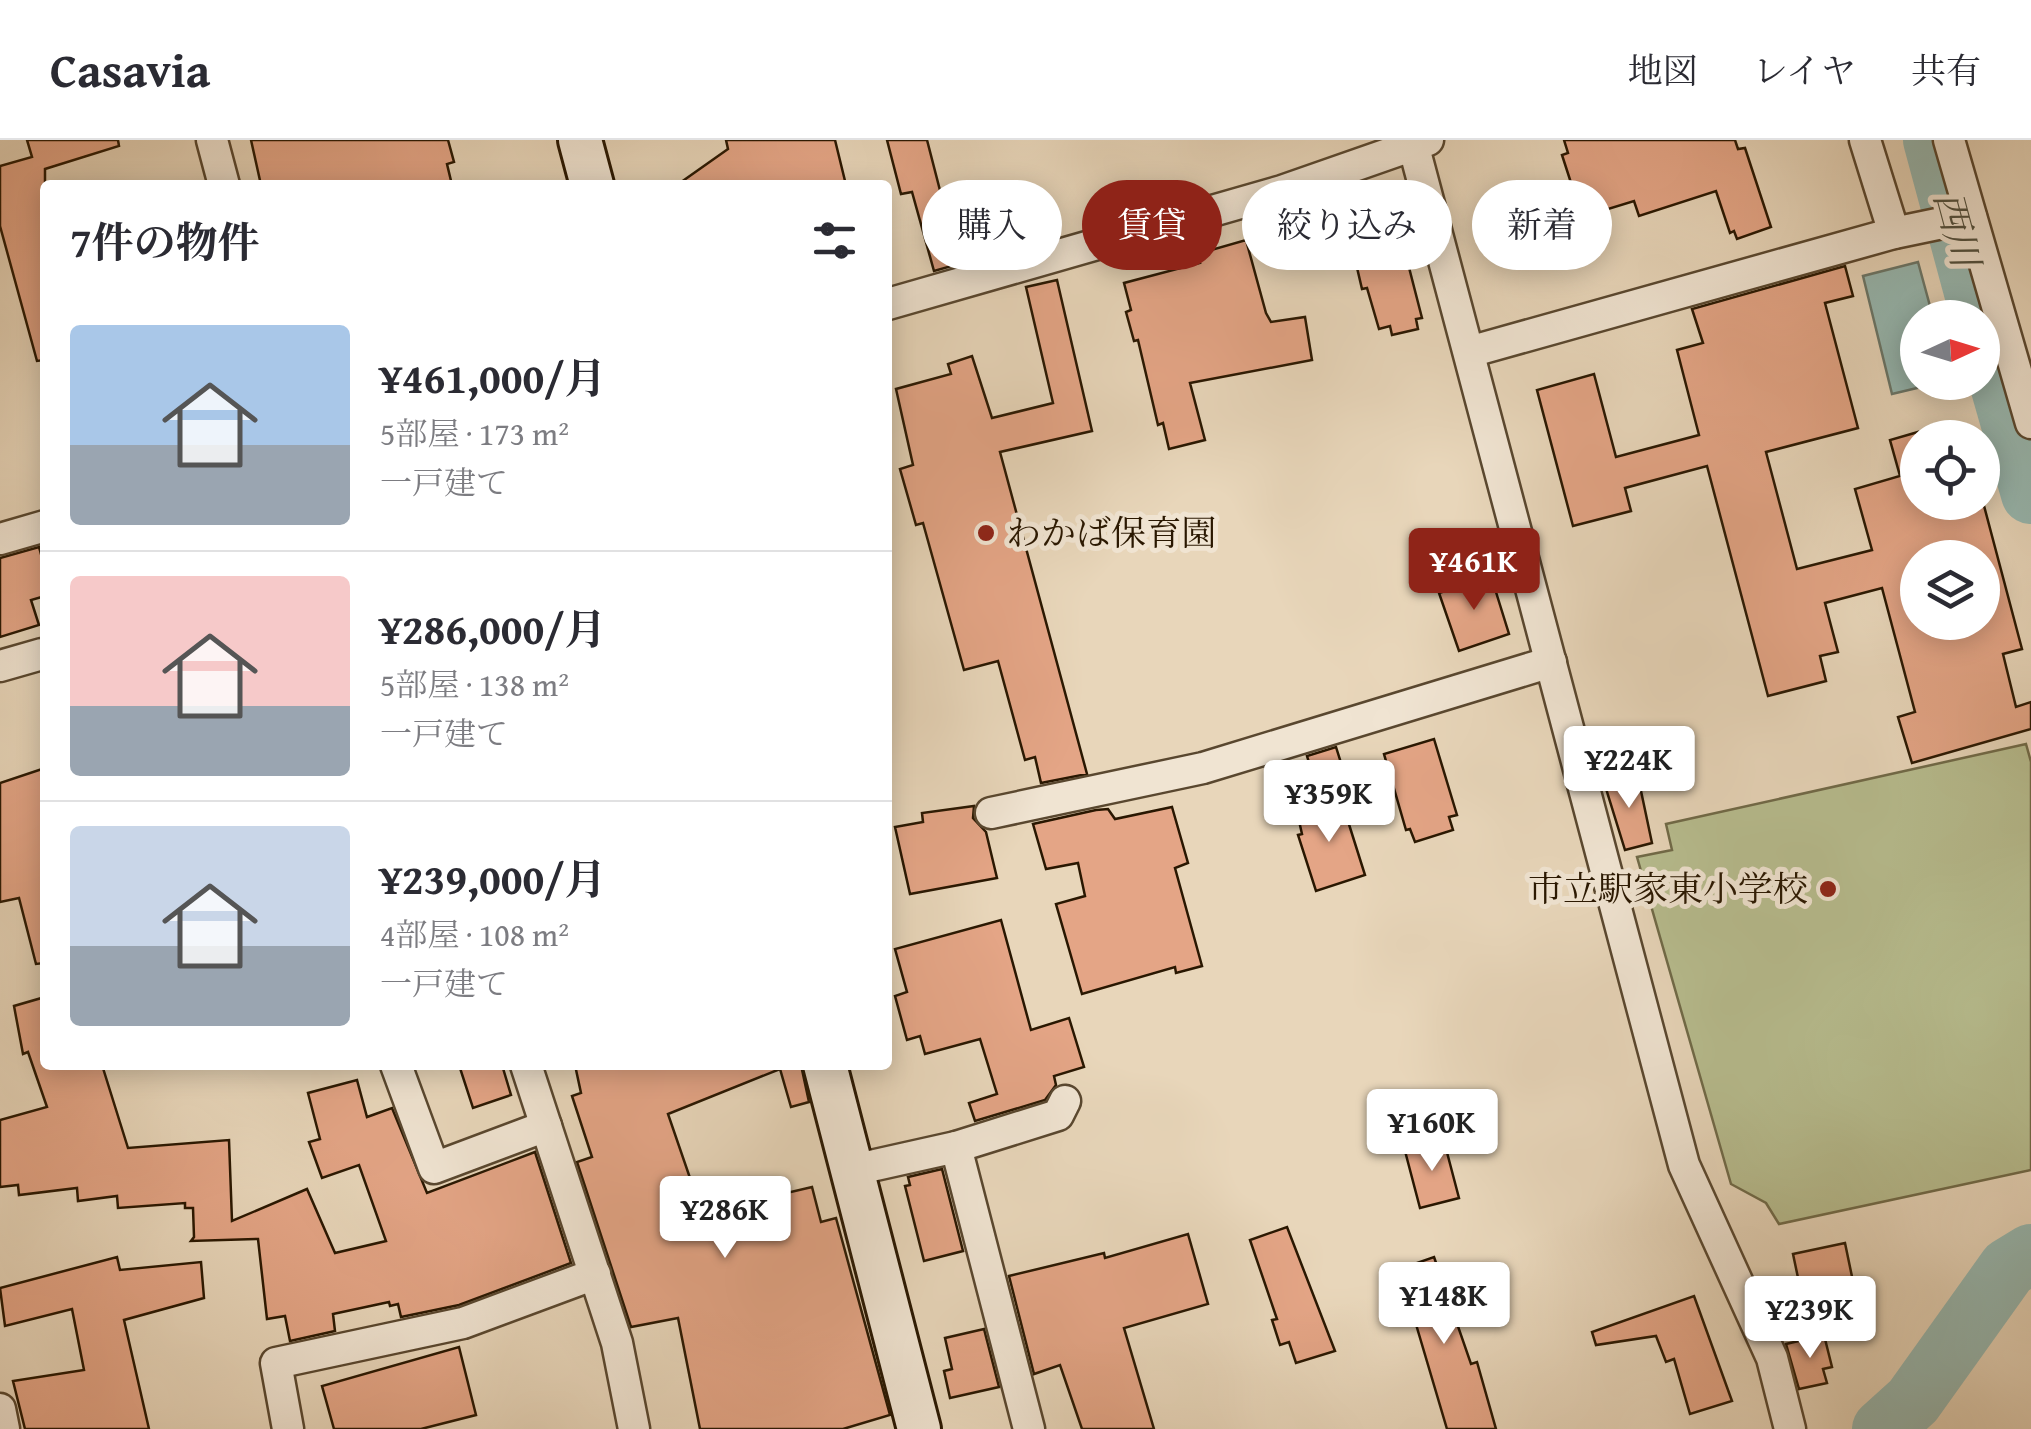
<!DOCTYPE html>
<html lang="ja">
<meta charset="utf-8">
<style>
body{margin:0;font-family:"Gentium Book Plus","Noto Serif JP",serif;background:#f2f2f3;color:#2b2b33;height:100vh;display:flex;flex-direction:column;font-size:38px;white-space:nowrap}
*{box-sizing:border-box;margin:0}
p{font-size:32px;color:#7c7c81}
.icon{flex:none;width:55px;height:55px;fill:none;stroke:currentColor;stroke-width:2;stroke-linecap:round;stroke-linejoin:round}
.map{position:relative;flex:1;overflow:hidden}
.drawer{position:absolute;left:40px;top:40px;width:852px;height:890px;display:flex;flex-direction:column;background:#fff;border-radius:10px;box-shadow:0 5px 25px #0003}
.drawer>*{flex:none}
.top-card{position:absolute;left:922px;top:40px;width:950px;height:90px;display:flex;gap:20px}
.needle{width:65px;rotate:86deg}
.buttons{position:absolute;left:1900px;top:160px;display:grid;gap:20px}
.buttons a{display:grid;place-items:center;width:100px;height:100px;border-radius:50%;background:#fff;box-shadow:0 5px 25px #0003;font-size:50px}
.price{position:absolute;translate:-50% -85px;padding:0 22px;border-radius:10px;background:#fff;color:#222;font-size:32px;line-height:65px;filter:drop-shadow(0 2px 5px #0008)}
.price::after{content:'';position:absolute;left:50%;top:60px;width:30px;height:22px;margin-left:-15px;background:inherit;clip-path:polygon(0 0,100% 0,50% 100%)}
.price.current{background:#8f2418;color:#fff}
ul{padding:0;list-style:none}
li{display:flex;align-items:center;gap:30px;height:250px;padding:0 30px}
li+li{border-top:2px solid #e1e1e2}
li span{display:grid;place-items:center;flex:none;width:280px;height:200px;border-radius:10px;color:#555}
li>.icon{margin-inline-start:auto}
span .icon{width:120px;height:120px;fill:#fffc;stroke-width:1}
li b{font-size:42px}
h2{display:flex;justify-content:space-between;align-items:center;height:120px;padding:0 30px;font-size:42px}
.chip{padding:0 35px;border-radius:45px;background:#fff;box-shadow:0 5px 25px #0003;font-size:35px;line-height:90px}
.chip.current{background:#8f2418;color:#fff}
header{display:flex;align-items:center;gap:60px;box-sizing:border-box;height:140px;padding:0 50px;background:#fff;border-bottom:2px solid #e1e1e2}
header strong{font-size:48px}
nav{display:flex;gap:55px;margin-inline-start:auto;font-size:35px}
.map>svg:first-child{display:block}
.green{fill:#b7bd8f;stroke:#706a48;stroke-width:2.5}
.water{fill:#97b9b2;stroke:#6b786b;stroke-width:2.5}
.lines{fill:none;stroke-linecap:round;stroke-linejoin:round}
.river{stroke:#97b9b2;stroke-width:60}
.building{fill:#e4a586;stroke:#291701;stroke-width:2.5;fill-rule:evenodd}
.street-casing{stroke:#59472f;stroke-width:35}
.secondary-casing{stroke:#291701;stroke-width:48}
.street{stroke:#f0e4d2;stroke-width:30}
.secondary{stroke:#f0e4d2;stroke-width:42}
.poi-dot{fill:#8f2418;stroke:#f0e4d2;stroke-width:4}
.labels{text-anchor:middle;stroke-width:10;stroke-linejoin:round;paint-order:stroke}
.poi-label{font-size:35px;fill:#291701;stroke:#f0e4d2;text-anchor:start}
.water-label{font-size:38px;font-style:italic;fill:#50503f;stroke:#f0e4d2}
</style>
<header>
<strong>Casavia</strong>
<nav><a>地図</a><a>レイヤ</a><a>共有</a></nav>
</header>
<div class="map">
<svg width="2031" height="1289" viewBox="0 0 2031 1289">
<rect width="100%" height="100%" fill="#e8d6ba"/>
<filter id="stains"><feTurbulence type="fractalNoise" baseFrequency=".002" numOctaves="4"/><feColorMatrix values="0 0 0 0 .2 0 0 0 0 .09 0 0 0 0 .02 0 0 0 .5 -.17"/></filter>
<radialGradient id="worn" r=".72"><stop offset=".6" stop-color="#630" stop-opacity="0"/><stop offset="1" stop-color="#630" stop-opacity=".3"/></radialGradient>
<!-- green -->
<path class="green" d="M 2026,604 L 2031,622 L 2031,1030 L 1779,1084 L 1766,1063 L 1731,1044 L 1637,717 L 1672,710 L 1666,684 Z"/>
<!-- water -->
<path class="water" d="M 1918,122 L 1933,177 L 1918,178 L 1918,242 L 1938,243 L 1892,254 L 1863,136 Z"/>
<g class="lines">
<!-- river -->
<g class="river">
<path d="M 1933,0 L 1981,178"/>
<path d="M 1982,182 L 2031,354"/>
<path d="M 1882,1289 L 1913,1261 L 2008,1128 L 2031,1114"/>
</g>
</g>
<!-- building -->
<g class="building">
<path d="M 27,0 L 118,0 L 119,6 L 45,29 L 45,220 L 37,221 L 0,86 L 0,26 L 32,17 Z"/>
<path d="M 251,0 L 448,0 L 454,22 L 447,24 L 452,45 L 261,45 Z"/>
<path d="M 726,0 L 835,0 L 846,45 L 677,45 L 728,9 Z"/>
<path d="M 887,0 L 927,0 L 959,124 L 934,131 L 912,52 L 901,54 Z"/>
<path d="M 1564,0 L 1735,0 L 1738,9 L 1745,8 L 1771,87 L 1737,99 L 1734,91 L 1730,93 L 1716,51 L 1639,76 L 1634,61 L 1582,77 L 1562,15 L 1568,13 Z"/>
<path d="M 1387,42 L 1422,178 L 1416,179 L 1418,189 L 1392,195 L 1390,186 L 1379,189 L 1367,148 L 1362,149 L 1340,55 Z"/>
<path d="M 1246,100 L 1266,173 L 1271,182 L 1305,177 L 1312,220 L 1190,243 L 1205,300 L 1169,309 L 1163,283 L 1158,285 L 1138,200 L 1134,201 L 1126,172 L 1131,170 L 1124,143 L 1200,123 L 1197,114 Z"/>
<path d="M 1845,126 L 1853,156 L 1825,163 L 1858,288 L 1766,312 L 1797,429 L 1872,410 L 1855,349 L 1900,336 L 1890,300 L 1918,292 L 1918,362 L 1983,362 L 2022,509 L 2003,514 L 2016,567 L 2031,562 L 2031,589 L 1912,623 L 1898,577 L 1915,572 L 1882,448 L 1825,463 L 1838,512 L 1820,516 L 1826,541 L 1768,556 L 1707,326 L 1625,348 L 1631,371 L 1573,386 L 1537,250 L 1594,234 L 1616,317 L 1699,295 L 1677,210 L 1703,203 L 1692,169 ZM 1918,418 L 1982,418 L 1982,482 L 1918,482 Z"/>
<path d="M 1057,140 L 1092,291 L 1000,312 L 1087,634 L 1041,643 L 1035,617 L 1025,620 L 998,521 L 964,530 L 923,383 L 916,385 L 900,329 L 913,325 L 896,249 L 951,234 L 948,224 L 972,216 L 992,278 L 1053,263 L 1026,147 Z"/>
<path d="M 39,407 L 45,429 L 45,456 L 31,460 L 39,485 L 0,497 L 0,418 Z"/>
<path d="M 1491,436 L 1509,494 L 1459,511 L 1439,453 Z"/>
<path d="M 1434,599 L 1457,675 L 1449,677 L 1453,690 L 1415,702 L 1410,689 L 1406,690 L 1384,614 Z"/>
<path d="M 1336,607 L 1347,642 L 1318,651 L 1307,616 Z"/>
<path d="M 45,628 L 45,823 L 36,824 L 19,758 L 0,762 L 0,643 Z"/>
<path d="M 1637,632 L 1652,703 L 1625,710 L 1604,642 Z"/>
<path d="M 1341,659 L 1365,735 L 1316,751 L 1298,695 L 1302,694 L 1297,672 Z"/>
<path d="M 974,666 L 973,678 L 986,692 L 997,738 L 910,754 L 895,687 L 923,682 L 922,673 Z"/>
<path d="M 1172,667 L 1188,723 L 1175,728 L 1202,826 L 1176,833 L 1175,827 L 1082,854 L 1056,764 L 1085,756 L 1078,723 L 1046,729 L 1033,684 L 1096,670 L 1108,669 L 1115,679 Z"/>
<path d="M 1001,780 L 1031,890 L 1069,878 L 1084,927 L 1054,936 L 1056,945 L 1045,960 L 975,981 L 969,963 L 997,954 L 980,899 L 925,914 L 920,896 L 907,900 L 895,856 L 907,852 L 895,809 Z"/>
<path d="M 45,857 L 45,925 L 102,925 L 128,1008 L 229,1000 L 232,1081 L 307,1049 L 335,1113 L 386,1101 L 359,1025 L 322,1038 L 309,1002 L 320,999 L 308,953 L 357,940 L 367,977 L 392,968 L 427,1053 L 535,1012 L 571,1123 L 459,1165 L 401,1177 L 398,1164 L 390,1166 L 389,1162 L 333,1174 L 335,1191 L 290,1201 L 285,1176 L 267,1179 L 258,1099 L 191,1101 L 194,1097 L 193,1068 L 185,1068 L 185,1063 L 118,1068 L 117,1056 L 78,1061 L 77,1048 L 19,1055 L 18,1045 L 0,1047 L 0,980 L 47,967 L 28,912 L 23,914 L 14,866 Z"/>
<path d="M 459,925 L 502,925 L 511,955 L 473,968 Z"/>
<path d="M 575,925 L 801,925 L 809,962 L 791,967 L 780,929 L 668,974 L 702,1073 L 812,1047 L 821,1082 L 836,1078 L 890,1275 L 843,1289 L 700,1289 L 678,1178 L 631,1187 L 577,1022 L 592,1017 L 572,956 L 581,953 Z"/>
<path d="M 1444,1001 L 1459,1058 L 1420,1068 L 1405,1011 Z"/>
<path d="M 942,1029 L 963,1111 L 924,1121 L 905,1046 L 910,1045 L 908,1037 Z"/>
<path d="M 1287,1087 L 1335,1211 L 1296,1223 L 1289,1202 L 1280,1205 L 1272,1180 L 1277,1179 L 1250,1100 Z"/>
<path d="M 1188,1094 L 1208,1164 L 1124,1188 L 1154,1289 L 1082,1289 L 1060,1225 L 1034,1234 L 1009,1136 L 1104,1113 L 1105,1118 Z"/>
<path d="M 1845,1103 L 1861,1180 L 1809,1190 L 1793,1114 Z"/>
<path d="M 117,1117 L 120,1130 L 201,1122 L 204,1158 L 124,1180 L 149,1289 L 25,1289 L 13,1241 L 84,1230 L 72,1169 L 5,1186 L 0,1148 Z"/>
<path d="M 1434,1117 L 1471,1224 L 1477,1222 L 1496,1289 L 1447,1289 L 1415,1181 L 1404,1178 L 1391,1132 Z"/>
<path d="M 1694,1156 L 1732,1261 L 1690,1274 L 1674,1219 L 1666,1222 L 1656,1196 L 1596,1205 L 1592,1192 Z"/>
<path d="M 984,1189 L 999,1247 L 950,1258 L 944,1231 L 952,1229 L 945,1198 Z"/>
<path d="M 1824,1195 L 1832,1227 L 1823,1229 L 1827,1243 L 1799,1249 L 1786,1204 Z"/>
<path d="M 459,1207 L 476,1275 L 421,1289 L 334,1289 L 322,1246 Z"/>
</g>
<g class="lines">
<!-- street casing -->
<g class="street-casing">
<g id="street">
<path d="M 212,0 L 224,45"/>
<path d="M 1412,0 L 1684,1025 L 1772,1218 L 1790,1289"/>
<path d="M 1865,0 L 1894,93"/>
<path d="M 1949,0 L 2031,283"/>
<path d="M 888,164 L 1282,51 L 1428,0"/>
<path d="M 1469,212 L 1894,93 L 1971,77"/>
<path d="M 0,399 L 45,386"/>
<path d="M 0,526 L 42,514"/>
<path d="M 991,673 L 1203,628 L 1551,522"/>
<path d="M 396,925 L 434,1028 L 546,986"/>
<path d="M 526,925 L 617,1203 L 634,1289"/>
<path d="M 956,1007 L 1029,1289"/>
<path d="M 853,1030 L 956,1007 L 1058,975 L 1065,961"/>
<path d="M 0,1269 L 4,1289"/>
<path d="M 288,1289 L 276,1223 L 463,1183 L 595,1134"/>
</g>
</g>
<!-- secondary casing -->
<g class="secondary-casing">
<g id="secondary">
<path d="M 580,0 L 592,45"/>
<path d="M 825,925 L 919,1289"/>
</g>
</g>
<!-- street -->
<use href="#street" class="street"/>
<!-- secondary -->
<use href="#secondary" class="secondary"/>
</g>
<!-- markers -->
<g class="poi-dot">
<circle cx="986" cy="393" r="10"/>
<circle cx="1828" cy="749" r="10"/>
</g>
<g class="labels">
<!-- poi labels -->
<g class="poi-label">
<text x="1006" y="405">わかば保育園</text>
<text x="1808" y="761" text-anchor="end">市立駅家東小学校</text>
</g>
<!-- water labels -->
<g class="water-label">
<text transform="translate(1957 89) rotate(75)" y="13">西川</text>
</g>
</g>
<rect width="100%" height="100%" filter="url(#stains)"/>
<rect width="100%" height="100%" fill="url(#worn)"/>
</svg>
<div class="buttons">
<a><svg class="needle" viewBox="-14 -14 28 28"><path d="M0-13l5 13h-10z" fill="#e53935"/><path d="M0 13l5-13h-10z" fill="#7c7c81"/></svg></a>
<a><svg class="icon" aria-label="locate" viewBox="0 0 24 24"><circle cx="12" cy="12" r="6"/><path d="M12 2v4M12 18v4M2 12h4M18 12h4"/></svg></a>
<a><svg class="icon" aria-label="layers" viewBox="0 0 24 24"><path d="M12 4l9 5-9 5-9-5zM3 14l9 5 9-5"/></svg></a>
</div>
<b class="price current" style="left:1474px;top:473px">¥461K</b>
<b class="price" style="left:1629px;top:671px">¥224K</b>
<b class="price" style="left:1329px;top:705px">¥359K</b>
<b class="price" style="left:1432px;top:1034px">¥160K</b>
<b class="price" style="left:725px;top:1121px">¥286K</b>
<b class="price" style="left:1444px;top:1207px">¥148K</b>
<b class="price" style="left:1810px;top:1221px">¥239K</b>
<div class="top-card">
<a class="chip">購入</a>
<a class="chip current">賃貸</a>
<a class="chip">絞り込み</a>
<a class="chip">新着</a>
</div>
<section class="drawer">
<h2>7件の物件<svg class="icon" aria-label="filters" viewBox="0 0 24 24"><path d="M4 7h16M4 17h16"/><circle cx="9" cy="7" r="2"/><circle cx="15" cy="17" r="2"/></svg></h2>
<ul>
<li><span style="background:linear-gradient(#a9c7e8 60%,#9aa5b1 0)"><svg class="icon" aria-label="home" viewBox="0 0 24 24"><path d="M3 11l9-7 9 7M6 9v11h12V9"/></svg></span><div><b>¥461,000/月</b><p>5部屋 · 173 m²</p><p>一戸建て</p></div></li>
<li><span style="background:linear-gradient(#f6c9c9 65%,#9aa5b1 0)"><svg class="icon" aria-label="home" viewBox="0 0 24 24"><path d="M3 11l9-7 9 7M6 9v11h12V9"/></svg></span><div><b>¥286,000/月</b><p>5部屋 · 138 m²</p><p>一戸建て</p></div></li>
<li><span style="background:linear-gradient(#c9d6e8 60%,#9aa5b1 0)"><svg class="icon" aria-label="home" viewBox="0 0 24 24"><path d="M3 11l9-7 9 7M6 9v11h12V9"/></svg></span><div><b>¥239,000/月</b><p>4部屋 · 108 m²</p><p>一戸建て</p></div></li>
</ul>
</section>
</div>
